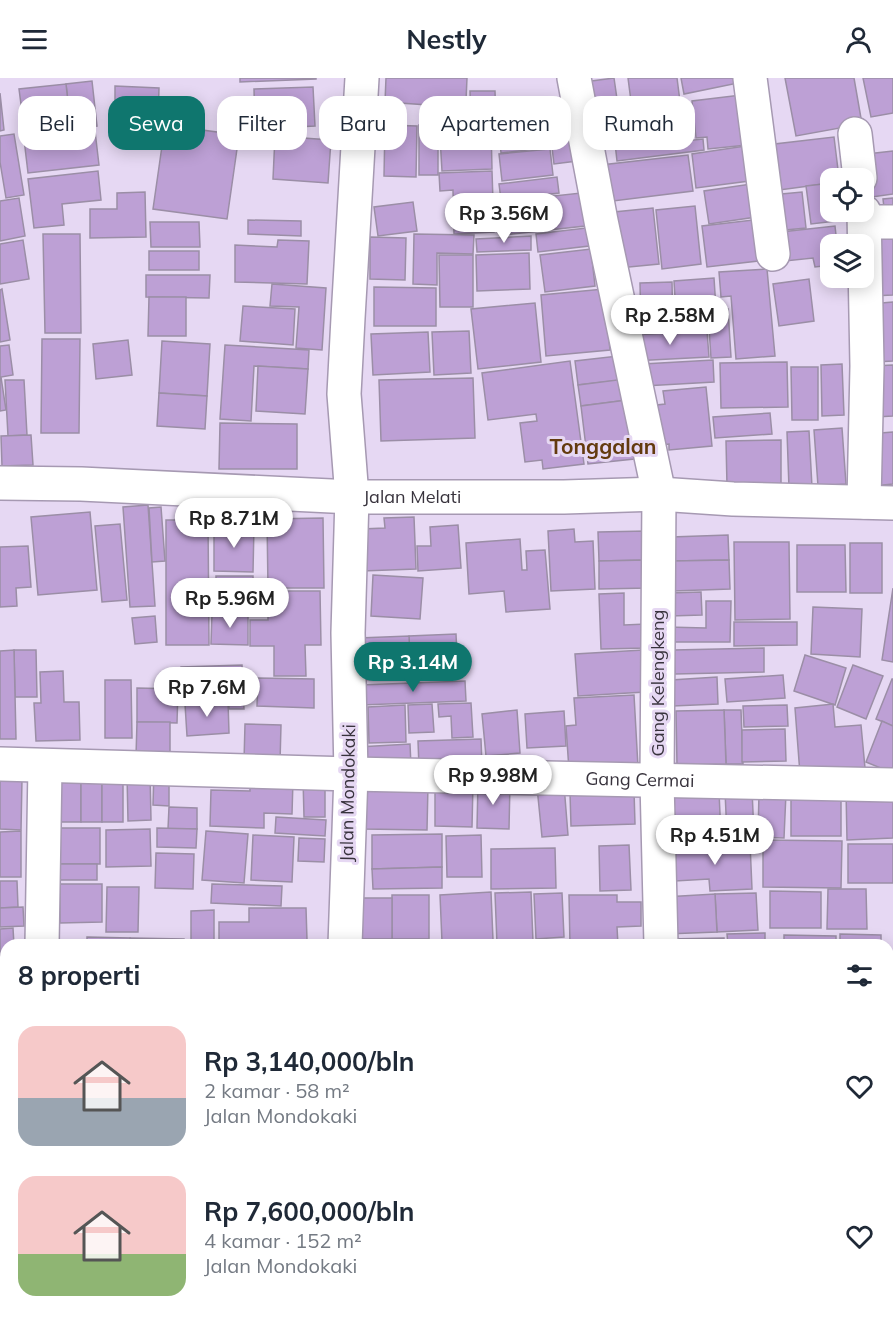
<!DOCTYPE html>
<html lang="id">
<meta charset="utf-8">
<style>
body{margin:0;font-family:Mulish,sans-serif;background:#f2f2f3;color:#1f2937;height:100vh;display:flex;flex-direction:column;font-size:22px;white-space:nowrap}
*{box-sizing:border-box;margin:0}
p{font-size:20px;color:#747a83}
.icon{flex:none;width:33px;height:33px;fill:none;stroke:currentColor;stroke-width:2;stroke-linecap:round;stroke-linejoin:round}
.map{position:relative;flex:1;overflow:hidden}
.drawer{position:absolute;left:0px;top:861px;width:894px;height:386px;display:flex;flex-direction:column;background:#fff;border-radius:18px 18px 0 0;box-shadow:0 3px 15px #0003}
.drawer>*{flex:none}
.hud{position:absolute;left:18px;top:18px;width:858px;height:54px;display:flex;gap:12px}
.buttons{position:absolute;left:820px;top:90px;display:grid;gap:12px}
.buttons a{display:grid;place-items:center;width:54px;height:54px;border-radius:12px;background:#fff;box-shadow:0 3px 15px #0003;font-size:30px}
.price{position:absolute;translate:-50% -51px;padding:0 14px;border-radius:21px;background:#fff;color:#222;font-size:20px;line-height:39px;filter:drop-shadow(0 2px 3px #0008)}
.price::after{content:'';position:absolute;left:50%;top:36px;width:18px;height:14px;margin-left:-9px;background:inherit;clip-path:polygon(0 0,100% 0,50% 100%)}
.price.current{background:#0f766e;color:#fff}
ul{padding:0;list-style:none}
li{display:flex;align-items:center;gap:18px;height:150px;padding:0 18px}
li span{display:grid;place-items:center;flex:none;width:168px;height:120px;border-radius:18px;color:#555}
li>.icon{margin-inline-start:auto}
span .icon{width:72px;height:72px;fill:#fffc;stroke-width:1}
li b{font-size:26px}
h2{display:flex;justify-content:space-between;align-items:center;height:72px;padding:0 18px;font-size:26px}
.chip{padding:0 21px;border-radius:18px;background:#fff;box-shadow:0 3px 15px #0003;font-size:21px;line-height:54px}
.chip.current{background:#0f766e;color:#fff}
header{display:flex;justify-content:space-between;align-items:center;height:78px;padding:0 18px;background:#fff;font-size:27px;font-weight:700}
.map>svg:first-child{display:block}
.building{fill:#bda0d5;stroke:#9b8ea6;stroke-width:1.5}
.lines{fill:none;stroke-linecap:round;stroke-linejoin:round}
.minor-casing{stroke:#a699b2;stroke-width:36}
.minor{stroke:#fff;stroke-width:33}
.labels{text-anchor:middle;stroke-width:6;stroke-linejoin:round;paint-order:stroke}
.street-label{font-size:18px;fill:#38333d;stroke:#e6d8f3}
.quarter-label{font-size:21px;font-weight:bold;fill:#633a0e;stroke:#e6d8f3}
</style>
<header><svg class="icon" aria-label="menu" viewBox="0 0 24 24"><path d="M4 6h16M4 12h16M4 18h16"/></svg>Nestly<svg class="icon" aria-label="person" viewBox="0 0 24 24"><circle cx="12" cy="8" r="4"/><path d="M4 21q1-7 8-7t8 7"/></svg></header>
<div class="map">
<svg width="893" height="1246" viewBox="0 0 893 1246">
<rect width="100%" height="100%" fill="#e6d8f3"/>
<!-- building -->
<g class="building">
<path d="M 240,0 L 316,0 L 316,1 L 240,4 Z"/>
<path d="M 386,0 L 467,0 L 465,45 L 443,44 L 443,28 L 385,24 Z"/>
<path d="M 614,0 L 619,35 L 589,40 L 584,4 Z"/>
<path d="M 628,0 L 677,0 L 685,63 L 703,61 L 704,72 L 617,83 L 614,56 L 635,54 Z"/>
<path d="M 681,0 L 742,0 L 743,4 L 684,16 Z"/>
<path d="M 785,0 L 854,0 L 862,46 L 796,58 Z"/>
<path d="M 863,0 L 893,0 L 893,35 L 871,39 Z"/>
<path d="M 92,3 L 97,48 L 71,51 L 66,6 Z"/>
<path d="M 66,6 L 71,51 L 25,57 L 19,11 Z"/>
<path d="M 115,8 L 159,10 L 158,41 L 115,39 Z"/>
<path d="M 313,9 L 315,48 L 255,51 L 254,11 Z"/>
<path d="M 470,13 L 495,13 L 496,46 L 471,47 Z"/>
<path d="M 0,15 L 4,52 L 0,53 Z"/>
<path d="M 741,17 L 747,67 L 708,71 L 707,59 L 696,60 L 692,23 Z"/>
<path d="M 571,34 L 577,83 L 554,86 L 548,36 Z"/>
<path d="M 548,36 L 553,69 L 501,75 L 498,42 Z"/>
<path d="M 165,47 L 239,57 L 227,141 L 153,131 Z"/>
<path d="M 385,47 L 417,48 L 416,99 L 384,98 Z"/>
<rect x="419" y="47" width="19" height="50"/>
<path d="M 491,49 L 492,91 L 442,93 L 440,59 L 455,59 L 454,50 Z"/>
<path d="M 95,53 L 99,87 L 28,95 L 24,61 Z"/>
<path d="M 14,56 L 24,117 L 6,120 L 0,84 L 0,58 Z"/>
<path d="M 275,58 L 331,62 L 328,105 L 273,101 Z"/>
<path d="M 834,59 L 839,100 L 831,100 L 831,105 L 772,113 L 766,67 Z"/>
<path d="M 752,67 L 757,102 L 696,110 L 692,76 Z"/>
<path d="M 550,71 L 553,97 L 502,103 L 499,76 Z"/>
<path d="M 893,73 L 893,116 L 872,119 L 867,76 Z"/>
<path d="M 688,77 L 693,113 L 605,124 L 601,87 Z"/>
<path d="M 98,93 L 101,122 L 62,126 L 64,147 L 34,150 L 28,101 Z"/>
<path d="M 492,93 L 494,154 L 454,156 L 453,112 L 440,113 L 439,95 Z"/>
<path d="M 557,99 L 559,115 L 501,122 L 499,106 Z"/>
<path d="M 831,105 L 831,134 L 843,134 L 844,142 L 811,146 L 806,108 Z"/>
<path d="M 751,106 L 756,139 L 709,146 L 704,113 Z"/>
<path d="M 145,114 L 146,159 L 90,160 L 90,131 L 117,131 L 117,115 Z"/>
<path d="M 802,114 L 806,150 L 775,153 L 771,117 Z"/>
<path d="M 581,115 L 585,148 L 503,157 L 500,124 Z"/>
<path d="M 19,120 L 25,158 L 0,163 L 0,123 Z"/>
<path d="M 893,120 L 893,138 L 885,139 L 883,121 Z"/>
<path d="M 413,124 L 417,153 L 378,158 L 374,129 Z"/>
<path d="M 695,128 L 701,186 L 662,191 L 656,132 Z"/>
<path d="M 653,130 L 659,186 L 619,190 L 614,134 Z"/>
<path d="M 248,142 L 301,143 L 301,158 L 248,156 Z"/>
<path d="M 753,142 L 758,183 L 707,189 L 702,148 Z"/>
<path d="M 150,144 L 199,144 L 200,169 L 151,169 Z"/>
<path d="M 835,148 L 837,166 L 831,166 L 831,187 L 815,189 L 813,180 L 785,183 L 781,154 Z"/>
<path d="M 586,150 L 589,168 L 538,174 L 536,156 Z"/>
<path d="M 893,151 L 893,217 L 872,218 L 866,153 Z"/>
<path d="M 43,156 L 80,156 L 81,255 L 45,255 Z"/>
<path d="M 414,156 L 474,157 L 473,176 L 437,175 L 437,207 L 413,206 Z"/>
<path d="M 531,158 L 531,172 L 477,174 L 476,161 Z"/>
<path d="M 370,159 L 406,160 L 405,202 L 370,201 Z"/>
<path d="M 23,162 L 29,201 L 0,206 L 0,166 Z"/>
<path d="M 278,162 L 309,163 L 307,206 L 235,204 L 235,167 L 277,169 Z"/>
<path d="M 591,171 L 595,208 L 545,214 L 540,177 Z"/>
<rect x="149" y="173" width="50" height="19"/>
<path d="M 529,175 L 530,211 L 477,213 L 476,177 Z"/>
<path d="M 439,177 L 473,177 L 473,229 L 440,229 Z"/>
<path d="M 767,191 L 775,278 L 736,281 L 731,218 L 721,219 L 719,194 Z"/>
<path d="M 146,197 L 210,197 L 209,220 L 146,219 Z"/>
<path d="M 714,200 L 716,231 L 728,231 L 731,279 L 711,280 L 709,250 L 677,252 L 674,203 Z"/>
<path d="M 809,201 L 814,243 L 779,248 L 773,206 Z"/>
<path d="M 672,204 L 673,252 L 641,253 L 640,205 Z"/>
<path d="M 272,206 L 326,210 L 322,272 L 296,270 L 299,229 L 270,228 Z"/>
<path d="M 374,209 L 436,210 L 436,248 L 374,248 Z"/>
<path d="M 2,211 L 10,262 L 0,264 L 0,212 Z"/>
<path d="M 604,211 L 610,272 L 546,278 L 541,217 Z"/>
<path d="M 149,219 L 186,219 L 186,258 L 148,258 Z"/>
<path d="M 893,224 L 893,283 L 875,284 L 870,226 Z"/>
<path d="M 535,225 L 541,284 L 478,291 L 471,231 Z"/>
<path d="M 243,228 L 295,231 L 293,267 L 240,263 Z"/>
<path d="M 469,253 L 471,295 L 434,297 L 432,254 Z"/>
<path d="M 707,253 L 709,279 L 632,283 L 631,257 Z"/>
<path d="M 428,254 L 430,294 L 373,297 L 371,256 Z"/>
<path d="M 42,261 L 80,261 L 79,355 L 41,355 Z"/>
<path d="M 128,262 L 132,297 L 96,301 L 93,266 Z"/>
<path d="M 162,263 L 210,266 L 207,318 L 159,315 Z"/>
<path d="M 9,267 L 13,297 L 1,299 L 6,332 L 0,333 L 0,268 Z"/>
<path d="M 225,267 L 309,272 L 308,291 L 254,288 L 251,343 L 220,341 Z"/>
<path d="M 618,278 L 621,302 L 578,307 L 575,283 Z"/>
<path d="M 713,282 L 714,304 L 644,308 L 643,286 Z"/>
<path d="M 570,283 L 584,386 L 543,391 L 542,382 L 525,384 L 520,345 L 537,343 L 536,336 L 488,342 L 482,295 Z"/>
<path d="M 787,284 L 788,329 L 721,330 L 720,285 Z"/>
<path d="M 842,286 L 844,337 L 822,338 L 821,287 Z"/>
<path d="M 893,287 L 893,338 L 876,339 L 873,288 Z"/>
<path d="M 258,288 L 308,291 L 305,336 L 256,333 Z"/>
<path d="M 791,289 L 818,289 L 818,342 L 792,342 Z"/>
<path d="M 473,300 L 475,360 L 381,363 L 379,302 Z"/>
<path d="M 625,301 L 627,322 L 581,328 L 578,307 Z"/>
<path d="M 5,302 L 24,302 L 27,357 L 8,358 Z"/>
<path d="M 706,309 L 712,368 L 669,372 L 669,366 L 652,368 L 648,328 L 665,326 L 663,313 Z"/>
<path d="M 159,315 L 207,318 L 205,351 L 157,348 Z"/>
<path d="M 627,322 L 634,381 L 588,386 L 581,328 Z"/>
<path d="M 770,335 L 772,356 L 715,360 L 713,339 Z"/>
<path d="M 220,345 L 297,346 L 297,391 L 219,391 Z"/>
<path d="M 842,350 L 846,406 L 818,408 L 814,352 Z"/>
<path d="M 809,353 L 812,409 L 789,410 L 787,354 Z"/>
<path d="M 893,354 L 893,406 L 873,408 L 868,356 Z"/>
<path d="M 31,357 L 33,387 L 2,388 L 1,358 Z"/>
<path d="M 781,362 L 781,407 L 727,408 L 726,363 Z"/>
<path d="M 148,427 L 155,528 L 130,529 L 123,429 Z"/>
<path d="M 161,429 L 165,483 L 152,484 L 149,430 Z"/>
<path d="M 90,434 L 97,512 L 38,517 L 31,439 Z"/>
<path d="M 414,439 L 416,491 L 362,493 L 361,451 L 385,450 L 384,440 Z"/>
<path d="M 323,440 L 324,510 L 268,510 L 267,441 Z"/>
<path d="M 166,442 L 208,442 L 209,567 L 166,567 Z"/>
<path d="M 120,446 L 127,522 L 102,524 L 95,448 Z"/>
<path d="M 458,447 L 461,490 L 418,493 L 417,468 L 431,468 L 430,449 Z"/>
<path d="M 214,448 L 254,448 L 253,494 L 214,493 Z"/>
<path d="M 574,451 L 575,464 L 593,463 L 595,511 L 551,513 L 548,453 Z"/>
<path d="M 647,453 L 647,482 L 599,483 L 598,454 Z"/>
<path d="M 728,457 L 729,482 L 672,483 L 671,459 Z"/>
<path d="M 520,461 L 522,492 L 527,492 L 526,473 L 545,472 L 550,531 L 506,534 L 504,513 L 469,516 L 466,465 Z"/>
<path d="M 734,464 L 789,464 L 790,541 L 735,542 Z"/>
<rect x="850" y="465" width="32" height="50"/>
<path d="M 797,467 L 845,467 L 846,514 L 797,514 Z"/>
<path d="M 28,468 L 31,509 L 16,510 L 17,528 L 0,529 L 0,469 Z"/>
<path d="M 647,482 L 648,510 L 599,511 L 599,483 Z"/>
<path d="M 729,482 L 730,511 L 673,513 L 672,483 Z"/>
<path d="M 373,497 L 423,500 L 420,541 L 371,538 Z"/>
<path d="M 216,498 L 253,498 L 254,533 L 216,533 Z"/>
<path d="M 893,510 L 893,584 L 882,582 Z"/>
<path d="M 268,513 L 320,513 L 321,567 L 305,567 L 306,598 L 274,598 L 274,568 L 250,568 L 250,542 L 268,542 Z"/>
<path d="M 701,514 L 702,537 L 670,538 L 670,515 Z"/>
<path d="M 624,515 L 624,547 L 646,546 L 647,570 L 601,571 L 599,516 Z"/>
<path d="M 706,523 L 731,523 L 730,564 L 667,564 L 667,549 L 706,550 Z"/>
<path d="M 813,529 L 862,531 L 860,579 L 811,576 Z"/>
<path d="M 212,535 L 248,536 L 248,567 L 211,566 Z"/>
<path d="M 155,538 L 157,564 L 135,566 L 132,540 Z"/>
<path d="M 734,544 L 797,544 L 797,567 L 734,568 Z"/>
<path d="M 456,556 L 458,599 L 430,600 L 429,581 L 410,582 L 409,558 Z"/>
<path d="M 409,558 L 411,600 L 361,602 L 359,560 Z"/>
<path d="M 764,570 L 764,594 L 675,596 L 674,572 Z"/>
<path d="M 14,572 L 36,572 L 37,619 L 15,619 Z"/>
<path d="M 14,572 L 16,661 L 0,661 L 0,573 Z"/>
<path d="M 643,572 L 645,614 L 578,618 L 575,576 Z"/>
<path d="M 805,577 L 846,590 L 835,627 L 794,613 Z"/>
<path d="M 242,587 L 244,631 L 229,631 L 228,612 L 181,614 L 181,589 Z"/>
<path d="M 853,587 L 883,598 L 866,641 L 837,629 Z"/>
<path d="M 63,593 L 64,624 L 79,624 L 80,662 L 36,663 L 34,625 L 41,625 L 40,594 Z"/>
<path d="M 783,597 L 785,620 L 727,624 L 725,601 Z"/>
<path d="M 717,599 L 718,626 L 673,628 L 671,602 Z"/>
<path d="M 258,600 L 314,601 L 314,630 L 257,628 Z"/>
<path d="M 892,601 L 893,601 L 893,648 L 876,641 Z"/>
<path d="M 105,602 L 131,602 L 132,660 L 105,660 Z"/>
<path d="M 465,603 L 466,623 L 361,627 L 360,607 Z"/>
<path d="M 137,610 L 178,611 L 177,645 L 137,644 Z"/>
<path d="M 634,617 L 638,689 L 569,692 L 566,648 L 576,647 L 574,620 Z"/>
<path d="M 228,623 L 229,655 L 187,658 L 185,626 Z"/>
<path d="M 471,625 L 473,659 L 452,660 L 451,638 L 439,639 L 438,626 Z"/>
<path d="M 432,626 L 434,654 L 409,655 L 408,627 Z"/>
<path d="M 833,626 L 835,649 L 861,647 L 865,690 L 800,696 L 795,630 Z"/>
<path d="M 405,627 L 406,664 L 369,665 L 368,629 Z"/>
<path d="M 787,627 L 788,648 L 744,649 L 743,628 Z"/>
<path d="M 517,632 L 520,675 L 486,678 L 482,636 Z"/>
<path d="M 724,632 L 741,632 L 743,686 L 726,686 Z"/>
<path d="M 724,632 L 726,686 L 677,687 L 676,633 Z"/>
<path d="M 564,633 L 566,668 L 527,670 L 525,636 Z"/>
<path d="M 882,643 L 893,648 L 893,695 L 866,684 Z"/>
<path d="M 137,644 L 170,644 L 170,678 L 136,678 Z"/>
<path d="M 245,646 L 281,647 L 280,684 L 244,683 Z"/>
<path d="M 785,651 L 786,683 L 742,684 L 742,652 Z"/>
<path d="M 481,661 L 482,688 L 419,689 L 418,663 Z"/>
<path d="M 410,666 L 411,688 L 360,691 L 358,669 Z"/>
<path d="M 154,692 L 169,692 L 169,728 L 153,727 Z"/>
<path d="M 150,696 L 151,742 L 128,743 L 127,697 Z"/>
<rect x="50" y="698" width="31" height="46"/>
<rect x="81" y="698" width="21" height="46"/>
<rect x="102" y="698" width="21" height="46"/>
<path d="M 303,700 L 325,700 L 325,739 L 304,739 Z"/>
<path d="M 0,701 L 22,701 L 21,752 L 0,751 Z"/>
<path d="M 250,701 L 293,702 L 292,736 L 264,735 L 264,750 L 210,748 L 211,712 L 250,713 Z"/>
<path d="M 478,704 L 510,705 L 509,751 L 477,750 Z"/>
<path d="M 365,705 L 428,707 L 427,752 L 364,751 Z"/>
<path d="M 435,705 L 473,705 L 472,749 L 435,748 Z"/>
<path d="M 564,707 L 568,757 L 542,759 L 537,709 Z"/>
<path d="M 791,711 L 841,712 L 841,758 L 791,758 Z"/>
<path d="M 752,712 L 754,756 L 727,758 L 725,713 Z"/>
<path d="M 893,712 L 893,760 L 847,762 L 846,713 Z"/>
<path d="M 634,713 L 635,746 L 571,748 L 570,715 Z"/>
<path d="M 719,714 L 721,758 L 665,760 L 663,717 Z"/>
<path d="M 759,714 L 786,715 L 784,760 L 758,759 Z"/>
<path d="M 169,729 L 197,730 L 197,751 L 168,751 Z"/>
<path d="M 276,739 L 326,742 L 325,758 L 275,755 Z"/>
<rect x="48" y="750" width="52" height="36"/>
<path d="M 157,750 L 197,751 L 196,770 L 157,769 Z"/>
<path d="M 150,751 L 151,788 L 106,789 L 106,752 Z"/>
<path d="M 21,753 L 21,799 L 0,799 L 0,754 Z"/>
<path d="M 206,753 L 248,756 L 244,805 L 202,802 Z"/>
<path d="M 442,756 L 442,789 L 372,791 L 372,757 Z"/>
<path d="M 253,757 L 294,759 L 292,804 L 251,802 Z"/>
<path d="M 481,757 L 482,799 L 447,799 L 446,758 Z"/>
<path d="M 299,760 L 325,761 L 324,784 L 298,783 Z"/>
<path d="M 763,762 L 842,763 L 841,810 L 763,809 Z"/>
<path d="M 750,765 L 752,811 L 710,813 L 709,801 L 675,803 L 673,769 Z"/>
<rect x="848" y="766" width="45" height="39"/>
<path d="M 629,767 L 631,812 L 600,813 L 599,768 Z"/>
<path d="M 555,770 L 556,810 L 491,811 L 491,771 Z"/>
<path d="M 156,775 L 194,776 L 193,811 L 155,810 Z"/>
<rect x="48" y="786" width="49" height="16"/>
<path d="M 442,789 L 442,810 L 373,811 L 372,791 Z"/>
<path d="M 0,803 L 17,803 L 18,829 L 0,830 Z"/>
<path d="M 60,806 L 102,806 L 102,844 L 60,845 Z"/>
<path d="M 212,806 L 282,808 L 281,828 L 211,825 Z"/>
<path d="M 107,809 L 139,809 L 138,854 L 106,854 Z"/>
<path d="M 828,811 L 866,811 L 867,851 L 827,851 Z"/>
<path d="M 770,813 L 821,814 L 821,850 L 770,850 Z"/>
<path d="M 491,814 L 493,862 L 442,864 L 440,817 Z"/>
<path d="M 531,814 L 533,864 L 497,866 L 495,815 Z"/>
<path d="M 562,815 L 564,859 L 536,861 L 534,816 Z"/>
<path d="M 756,815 L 758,852 L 717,854 L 715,816 Z"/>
<path d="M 715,816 L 717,854 L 666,856 L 664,819 Z"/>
<rect x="392" y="817" width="37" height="44"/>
<path d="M 569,817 L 617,817 L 617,824 L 641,824 L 641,848 L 617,849 L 618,867 L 570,867 Z"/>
<rect x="358" y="820" width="34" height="41"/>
<path d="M 23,829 L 24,848 L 0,849 L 0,830 Z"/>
<path d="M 249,830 L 306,830 L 307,862 L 219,862 L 219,844 L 249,844 Z"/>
<path d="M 214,832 L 214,862 L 191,862 L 191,833 Z"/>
<path d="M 13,850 L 14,867 L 6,867 L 6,894 L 0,894 L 0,851 Z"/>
<path d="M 765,855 L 765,867 L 728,867 L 727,856 Z"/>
<path d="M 840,856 L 881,857 L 881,867 L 840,867 Z"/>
<path d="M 784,857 L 836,858 L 836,867 L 784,867 Z"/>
<path d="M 87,859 L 130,860 L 129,867 L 87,867 Z"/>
<path d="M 130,860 L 184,861 L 184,867 L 129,867 Z"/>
<path d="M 724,860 L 724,867 L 667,867 L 667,861 Z"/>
<path d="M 6,902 L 6,971 L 0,971 L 0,903 Z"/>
<rect x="0" y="975" width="6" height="48"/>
<path d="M 0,1092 L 6,1092 L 6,1150 L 0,1149 Z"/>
<path d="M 893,1103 L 893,1149 L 888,1147 L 888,1116 Z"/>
<rect x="0" y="1155" width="6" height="47"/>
<path d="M 0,1202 L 6,1202 L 6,1240 L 29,1240 L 28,1246 L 0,1244 Z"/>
<path d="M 888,1203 L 893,1205 L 893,1246 L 868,1246 L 870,1240 L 888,1240 Z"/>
<path d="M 188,1240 L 237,1240 L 238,1246 L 189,1246 Z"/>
<rect x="242" y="1240" width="25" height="6"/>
<rect x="272" y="1240" width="34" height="6"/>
<rect x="410" y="1240" width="22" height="6"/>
<rect x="499" y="1240" width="41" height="6"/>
<path d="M 587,1240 L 646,1240 L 647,1246 L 587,1246 Z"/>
<rect x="678" y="1240" width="52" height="6"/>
<path d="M 791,1240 L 826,1240 L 843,1246 L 789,1246 Z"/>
<path d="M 407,1241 L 407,1246 L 367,1246 L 366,1244 Z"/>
</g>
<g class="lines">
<!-- minor casing -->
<g class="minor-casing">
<g id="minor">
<path id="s1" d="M 362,0 L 348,240 L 344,316 L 352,419 L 564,419 L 659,416 L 733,421 L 893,425"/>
<path d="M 574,0 L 601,143 L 659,416 L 657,703 L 661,867"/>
<path d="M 750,0 L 773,176"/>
<path d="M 855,56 L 860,100"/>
<path d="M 864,134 L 867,288 L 864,424"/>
<path d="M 865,144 L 893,144"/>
<path d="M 0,405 L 81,406 L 352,419 L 348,555 L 351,696 L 345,867"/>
<path id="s2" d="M 0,686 L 351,696 L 893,707"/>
<path d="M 42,867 L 45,688"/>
<path d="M 888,1042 L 893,1042"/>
<path d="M 0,1045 L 6,1045"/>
<path d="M 343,1246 L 343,1240"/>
<path d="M 662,1246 L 663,1240"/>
</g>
</g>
<!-- minor -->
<use href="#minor" class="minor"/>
</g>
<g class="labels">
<!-- street labels -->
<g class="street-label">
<text dy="6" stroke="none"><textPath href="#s1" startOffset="480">Jalan Melati</textPath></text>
<text transform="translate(658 605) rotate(-90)" y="6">Gang Kelengkeng</text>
<text dy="6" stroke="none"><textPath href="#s2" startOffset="640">Gang Cermai</textPath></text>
<text transform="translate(348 715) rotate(-89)" y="6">Jalan Mondokaki</text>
</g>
<!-- quarter labels -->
<g class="quarter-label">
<text x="603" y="376">Tonggalan</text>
</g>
</g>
</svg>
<div class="buttons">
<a><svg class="icon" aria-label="locate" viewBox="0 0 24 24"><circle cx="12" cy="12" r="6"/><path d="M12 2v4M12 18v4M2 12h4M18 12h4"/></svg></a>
<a><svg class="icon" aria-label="layers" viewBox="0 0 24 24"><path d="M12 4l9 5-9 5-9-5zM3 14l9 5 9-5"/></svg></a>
</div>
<b class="price" style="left:504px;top:166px">Rp 3.56M</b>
<b class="price" style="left:670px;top:268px">Rp 2.58M</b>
<b class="price" style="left:234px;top:471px">Rp 8.71M</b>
<b class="price" style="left:230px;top:551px">Rp 5.96M</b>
<b class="price current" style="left:413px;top:615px">Rp 3.14M</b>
<b class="price" style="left:207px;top:640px">Rp 7.6M</b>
<b class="price" style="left:493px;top:728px">Rp 9.98M</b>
<b class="price" style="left:715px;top:788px">Rp 4.51M</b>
<div class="hud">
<a class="chip">Beli</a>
<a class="chip current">Sewa</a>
<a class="chip">Filter</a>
<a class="chip">Baru</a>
<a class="chip">Apartemen</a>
<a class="chip">Rumah</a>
</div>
<section class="drawer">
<h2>8 properti<svg class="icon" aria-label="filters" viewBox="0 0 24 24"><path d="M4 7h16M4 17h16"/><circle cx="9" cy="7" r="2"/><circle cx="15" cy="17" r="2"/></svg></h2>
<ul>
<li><span style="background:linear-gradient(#f6c9c9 60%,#9aa5b1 0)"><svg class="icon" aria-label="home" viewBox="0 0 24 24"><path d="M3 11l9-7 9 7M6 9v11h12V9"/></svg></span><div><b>Rp 3,140,000/bln</b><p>2 kamar · 58 m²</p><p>Jalan Mondokaki</p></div><svg class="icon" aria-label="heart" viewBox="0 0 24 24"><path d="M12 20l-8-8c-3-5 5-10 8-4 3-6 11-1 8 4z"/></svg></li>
<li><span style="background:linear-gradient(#f6c9c9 65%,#8fb573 0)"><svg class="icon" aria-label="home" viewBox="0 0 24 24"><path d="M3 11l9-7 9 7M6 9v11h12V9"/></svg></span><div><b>Rp 7,600,000/bln</b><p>4 kamar · 152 m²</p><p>Jalan Mondokaki</p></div><svg class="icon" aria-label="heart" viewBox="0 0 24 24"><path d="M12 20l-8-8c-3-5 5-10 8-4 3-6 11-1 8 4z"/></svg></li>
</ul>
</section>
</div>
